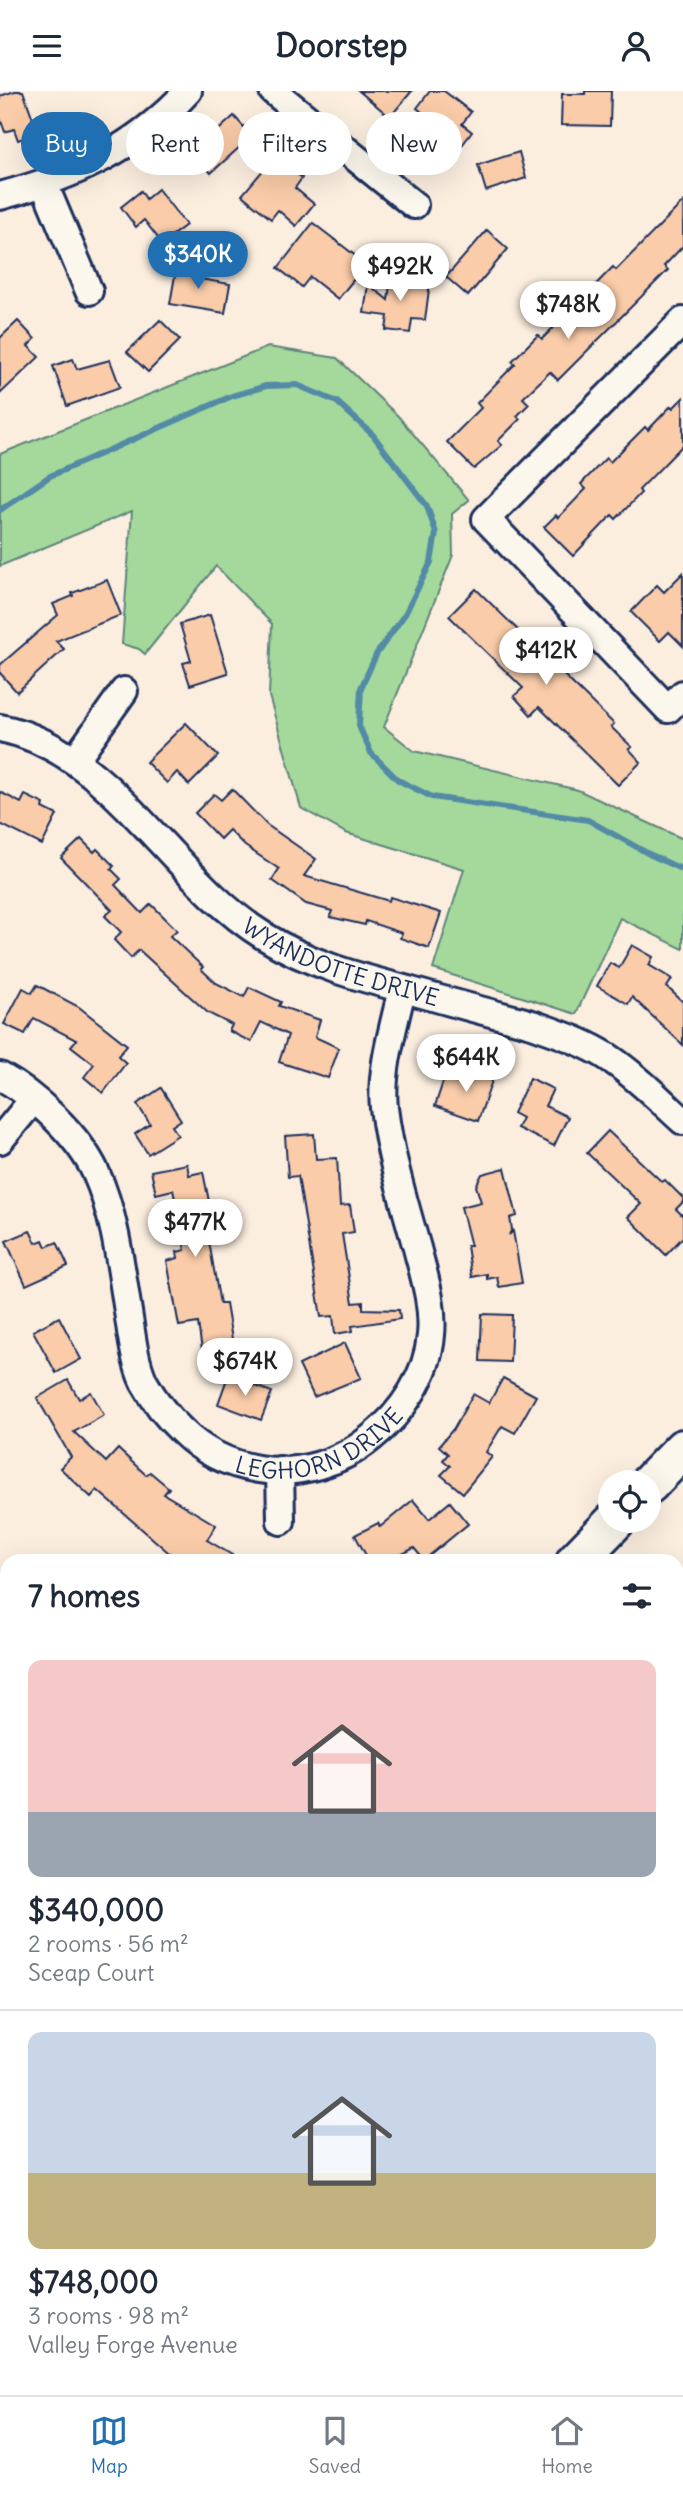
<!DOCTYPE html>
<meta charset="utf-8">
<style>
body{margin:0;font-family:Delius,sans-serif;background:#f2f2f3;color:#1f2937;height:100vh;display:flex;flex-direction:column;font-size:26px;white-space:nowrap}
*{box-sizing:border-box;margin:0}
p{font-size:23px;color:#747a83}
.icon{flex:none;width:38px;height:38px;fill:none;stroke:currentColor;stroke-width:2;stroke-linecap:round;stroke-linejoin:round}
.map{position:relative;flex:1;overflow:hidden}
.drawer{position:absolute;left:0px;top:1463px;width:684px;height:842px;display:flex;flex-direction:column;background:#fff;border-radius:21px 21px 0 0;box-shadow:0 7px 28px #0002}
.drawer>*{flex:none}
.banner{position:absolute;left:21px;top:21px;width:642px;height:63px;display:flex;gap:14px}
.buttons{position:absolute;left:598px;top:1379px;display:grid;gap:14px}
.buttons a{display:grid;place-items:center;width:63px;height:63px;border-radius:50%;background:#fff;box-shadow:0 7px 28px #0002;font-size:35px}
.price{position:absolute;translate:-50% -60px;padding:0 16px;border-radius:24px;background:#fff;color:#222;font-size:23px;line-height:46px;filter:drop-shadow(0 2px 4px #0008)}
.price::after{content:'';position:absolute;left:50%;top:42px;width:21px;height:16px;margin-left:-10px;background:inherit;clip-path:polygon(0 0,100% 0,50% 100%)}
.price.active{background:#1f6fb2;color:#fff}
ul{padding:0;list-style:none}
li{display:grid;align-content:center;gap:14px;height:371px;padding:0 28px}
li+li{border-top:2px solid #e0e1e3}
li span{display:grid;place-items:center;height:217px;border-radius:14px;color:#555}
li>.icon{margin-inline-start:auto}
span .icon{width:126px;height:126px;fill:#fffc;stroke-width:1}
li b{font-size:30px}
h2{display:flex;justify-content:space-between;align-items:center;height:84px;padding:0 28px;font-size:30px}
.tag{padding:0 24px;border-radius:32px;background:#fff;box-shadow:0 7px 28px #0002;font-size:24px;line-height:63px}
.tag.active{background:#1f6fb2;color:#fff}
header{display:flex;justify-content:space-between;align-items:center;height:91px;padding:0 28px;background:#fff;font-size:32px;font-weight:700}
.dock{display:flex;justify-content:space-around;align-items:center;height:98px;border-top:2px solid #e0e1e3;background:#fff;font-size:19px;color:#747a83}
.dock a{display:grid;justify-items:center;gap:4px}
.dock .active{color:#1f6fb2}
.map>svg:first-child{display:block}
.green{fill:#a4d99b;stroke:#60847c;stroke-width:2}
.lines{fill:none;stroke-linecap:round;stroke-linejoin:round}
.stream{stroke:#538aa6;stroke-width:6}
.building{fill:#facca9;stroke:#1b2f5e;stroke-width:2}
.street-casing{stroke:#1b2f5e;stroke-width:32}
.primary-casing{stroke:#1b2f5e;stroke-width:44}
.street{stroke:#fbf7ec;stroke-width:26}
.primary{stroke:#fbf7ec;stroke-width:38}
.labels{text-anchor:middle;stroke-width:5;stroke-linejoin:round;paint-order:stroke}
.street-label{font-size:23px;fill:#1b2f5e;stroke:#fbf7ec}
</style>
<header><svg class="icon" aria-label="menu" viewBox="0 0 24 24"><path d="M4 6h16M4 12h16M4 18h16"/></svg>Doorstep<svg class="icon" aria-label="person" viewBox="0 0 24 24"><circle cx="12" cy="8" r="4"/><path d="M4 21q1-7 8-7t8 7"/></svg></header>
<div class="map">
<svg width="683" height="2304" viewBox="0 0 683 2304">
<rect width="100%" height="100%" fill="#fbeedf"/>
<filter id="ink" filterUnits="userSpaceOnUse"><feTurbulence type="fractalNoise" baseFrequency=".0143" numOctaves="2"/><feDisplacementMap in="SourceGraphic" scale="14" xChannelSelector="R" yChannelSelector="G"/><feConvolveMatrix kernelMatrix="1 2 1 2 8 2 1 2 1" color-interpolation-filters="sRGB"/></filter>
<g filter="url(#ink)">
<!-- green -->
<g class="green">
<path d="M 268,256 L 337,267 L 398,325 L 469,409 L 452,423 L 453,464 L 384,636 L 414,660 L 578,699 L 683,748 L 683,858 L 620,827 L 576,923 L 433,878 L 464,778 L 346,742 L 301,717 L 269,605 L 272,533 L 216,475 L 145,563 L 139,558 L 122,553 L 132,420 L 0,475 L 0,363 Z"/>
<path d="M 683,1907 L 683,2005 L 677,2001 L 677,1912 Z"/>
</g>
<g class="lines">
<!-- stream -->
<g class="stream">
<path d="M 0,419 L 50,385 L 232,305 L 266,295 L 297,294 L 337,311 L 373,344 L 427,415 L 436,442 L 431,471 L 405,523 L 377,562 L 361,597 L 359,635 L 371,662 L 398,689 L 432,706 L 588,729 L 649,763 L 683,779"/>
<path d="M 677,2237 L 683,2239"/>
</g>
</g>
<!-- building -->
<g class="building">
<path d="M 15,0 L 23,0 L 38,42 L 18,49 L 14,38 L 5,41 L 0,27 L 0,5 Z"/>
<path d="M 359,0 L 412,0 L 390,26 Z"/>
<path d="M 430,0 L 444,0 L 471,21 L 462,33 L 472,41 L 456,62 L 428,40 L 435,32 L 417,17 Z"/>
<path d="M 585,0 L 611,0 L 610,35 L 561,34 L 562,3 L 585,3 Z"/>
<path d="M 234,25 L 252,45 L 211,82 L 193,62 Z"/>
<path d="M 519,61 L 526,87 L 486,100 L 478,74 Z"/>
<path d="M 275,65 L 302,87 L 295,97 L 314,113 L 296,135 L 278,119 L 271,128 L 242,104 Z"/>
<path d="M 158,98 L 186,134 L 162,152 L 144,129 L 136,136 L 121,116 L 141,100 L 146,108 Z"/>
<path d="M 683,111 L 683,155 L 664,175 L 668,179 L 558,289 L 550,281 L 523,307 L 529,313 L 517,325 L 520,328 L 498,350 L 502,354 L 474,378 L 447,351 L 481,317 L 477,312 L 515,273 L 512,270 L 538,244 L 542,248 L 613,176 L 616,179 Z"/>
<path d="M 313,132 L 361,169 L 352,181 L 359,182 L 338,208 L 310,186 L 302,196 L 278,177 Z"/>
<path d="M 487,139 L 508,158 L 468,205 L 446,186 Z"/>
<path d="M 177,173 L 201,178 L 200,188 L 230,193 L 225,222 L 170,213 Z"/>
<path d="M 391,186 L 430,191 L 425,229 L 412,228 L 410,242 L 386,239 L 388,225 L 364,222 L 368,193 L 388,209 Z"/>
<path d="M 160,229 L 180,249 L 148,281 L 127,261 Z"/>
<path d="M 18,230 L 35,248 L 28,255 L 39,266 L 0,303 L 0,247 Z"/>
<path d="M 73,268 L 77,278 L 110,269 L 120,296 L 67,315 L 53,275 Z"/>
<path d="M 683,307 L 683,354 L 639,399 L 641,402 L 616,428 L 612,424 L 573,465 L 544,436 L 556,424 L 558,427 L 586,398 L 581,393 L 606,367 L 610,371 L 645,336 L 648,339 L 671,315 L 673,317 Z"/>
<path d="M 683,482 L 683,555 L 669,541 L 660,550 L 631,521 L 657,494 L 664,501 Z"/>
<path d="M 107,489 L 121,524 L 56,550 L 64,558 L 17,601 L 0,582 L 0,574 L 58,524 L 53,513 L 73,505 L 72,502 Z"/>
<path d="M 476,498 L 614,633 L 611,636 L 632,656 L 629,658 L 641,671 L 618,694 L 539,616 L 531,624 L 514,605 L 523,597 L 449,525 Z"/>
<path d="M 210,524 L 228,582 L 190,594 L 183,572 L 191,570 L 180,533 Z"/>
<path d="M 186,632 L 218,665 L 189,694 L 177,681 L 167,692 L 146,671 Z"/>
<path d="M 232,698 L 267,734 L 316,768 L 304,785 L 389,810 L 390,806 L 441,822 L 429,857 L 400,847 L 402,842 L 366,830 L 365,834 L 330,826 L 332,820 L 306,813 L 272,789 L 279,778 L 245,755 L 229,739 L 220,748 L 195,722 L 214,703 L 221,709 Z"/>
<path d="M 0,701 L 21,712 L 25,704 L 44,713 L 43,717 L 57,724 L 42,754 L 0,733 Z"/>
<path d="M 81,748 L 94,761 L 97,758 L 114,775 L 111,778 L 121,788 L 115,794 L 142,822 L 151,813 L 177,839 L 170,845 L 203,876 L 201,878 L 216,892 L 244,906 L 249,896 L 281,911 L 279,915 L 320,929 L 315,946 L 339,957 L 328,987 L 279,971 L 288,944 L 261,931 L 251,951 L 229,940 L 232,934 L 208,922 L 139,859 L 131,867 L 114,849 L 121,841 L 105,825 L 112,819 L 61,767 Z"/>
<path d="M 632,854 L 653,866 L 649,874 L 672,888 L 667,896 L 683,911 L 683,954 L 632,906 L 628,913 L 597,895 L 610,872 L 619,877 Z"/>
<path d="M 37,894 L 79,916 L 127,954 L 118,965 L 126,972 L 103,1002 L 84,986 L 94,973 L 71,955 L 76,949 L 34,927 L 25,943 L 4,933 L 23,897 L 32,902 Z"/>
<path d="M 471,977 L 494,984 L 478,1030 L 435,1015 L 444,988 L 457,992 L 459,986 L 467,989 Z"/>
<path d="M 530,987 L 553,998 L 545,1015 L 568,1026 L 554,1055 L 517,1037 L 522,1027 L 513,1022 Z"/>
<path d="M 161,997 L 181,1029 L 172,1035 L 178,1044 L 148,1063 L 135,1043 L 150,1033 L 137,1013 Z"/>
<path d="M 608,1040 L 662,1091 L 665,1089 L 683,1107 L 683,1111 L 676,1118 L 683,1125 L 683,1146 L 666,1164 L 628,1126 L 641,1113 L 587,1062 Z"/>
<path d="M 314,1043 L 316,1068 L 337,1067 L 340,1115 L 350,1114 L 354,1141 L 342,1143 L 353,1212 L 363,1211 L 363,1218 L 399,1219 L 400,1228 L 352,1235 L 353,1240 L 335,1243 L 333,1225 L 321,1226 L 298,1085 L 288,1086 L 285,1045 Z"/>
<path d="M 187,1073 L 189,1084 L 203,1081 L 211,1120 L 204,1122 L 220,1213 L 226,1213 L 233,1254 L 202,1259 L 198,1232 L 179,1235 L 167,1170 L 178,1167 L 177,1161 L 185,1159 L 177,1117 L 173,1099 L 156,1103 L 151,1080 Z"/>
<path d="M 505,1077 L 517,1125 L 510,1127 L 512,1138 L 509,1144 L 513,1140 L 522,1192 L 499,1196 L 497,1186 L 487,1188 L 487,1183 L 472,1186 L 467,1155 L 471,1155 L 461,1116 L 481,1111 L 476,1095 L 482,1083 Z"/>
<path d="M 30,1140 L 36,1152 L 43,1149 L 46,1156 L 57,1151 L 68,1175 L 26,1194 L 6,1150 Z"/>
<path d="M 482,1223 L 512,1224 L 510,1271 L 480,1270 Z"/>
<path d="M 59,1226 L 81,1268 L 56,1282 L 33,1240 Z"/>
<path d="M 345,1252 L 361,1287 L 314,1306 L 299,1274 Z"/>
<path d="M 228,1285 L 272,1301 L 261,1329 L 218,1313 Z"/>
<path d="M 503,1287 L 536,1305 L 515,1342 L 502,1335 L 486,1361 L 492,1366 L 463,1402 L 441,1384 L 450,1375 L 443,1369 L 448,1363 L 439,1355 L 454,1337 L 473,1303 L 489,1312 Z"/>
<path d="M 68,1289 L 79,1308 L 91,1301 L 104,1324 L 74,1341 L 106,1371 L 118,1358 L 146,1384 L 150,1381 L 169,1397 L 164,1403 L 216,1434 L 207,1449 L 242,1470 L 183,1470 L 168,1461 L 97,1399 L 91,1406 L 60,1377 L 71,1366 L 37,1307 Z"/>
<path d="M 413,1409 L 429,1428 L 450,1411 L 468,1433 L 424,1469 L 414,1457 L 389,1470 L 369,1470 L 355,1444 L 378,1432 L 380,1436 Z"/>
</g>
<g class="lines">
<!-- street casing -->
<g class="street-casing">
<g id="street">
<path d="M 273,0 L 414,114"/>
<path d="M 44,93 L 89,200"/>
<path d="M 0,105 C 75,85 135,58 188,0"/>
<path d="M 683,230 L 486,428 L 668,618 L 683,603"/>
<path id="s1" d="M 0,637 C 112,659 171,788 264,845 C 309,873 358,886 408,899 C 449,911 491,922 532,933 C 557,942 585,951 608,966 C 635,984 659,1008 683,1030"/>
<path d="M 75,669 L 124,600"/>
<path id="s2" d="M 0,985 C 35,1004 79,1045 96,1082 C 116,1127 121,1178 129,1227 C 132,1247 135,1272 144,1291 C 154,1309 166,1325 181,1339 C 202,1360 228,1373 258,1378 C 298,1385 341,1372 372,1346 C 402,1322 428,1284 431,1244 C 434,1215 424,1185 417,1157 C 404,1111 390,1065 384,1017 C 380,978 394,936 402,898"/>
<path d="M 0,1049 L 33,1009"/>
<path d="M 280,1379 L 281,1430"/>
<path d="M 677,1686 L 683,1674"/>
<path d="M 0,1739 L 7,1732"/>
<path d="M 0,1878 L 7,1885"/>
<path d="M 677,2024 L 683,2028"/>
</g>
</g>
<!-- primary casing -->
<g class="primary-casing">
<g id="primary">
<path d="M 649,1393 L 683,1358"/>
<path d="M 576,1470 L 615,1430"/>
<path d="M 0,2074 L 7,2067"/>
</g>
</g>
<!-- street -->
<use href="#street" class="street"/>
<!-- primary -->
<use href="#primary" class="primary"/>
</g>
</g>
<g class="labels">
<!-- street labels -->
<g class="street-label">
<text dy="8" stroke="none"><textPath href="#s1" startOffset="422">WYANDOTTE DRIVE</textPath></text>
<text dy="8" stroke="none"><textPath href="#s2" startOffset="570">LEGHORN DRIVE</textPath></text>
</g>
</g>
</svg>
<div class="buttons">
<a><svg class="icon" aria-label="locate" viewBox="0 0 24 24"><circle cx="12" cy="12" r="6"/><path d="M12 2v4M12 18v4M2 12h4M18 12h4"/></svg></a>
</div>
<b class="price active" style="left:198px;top:200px">$340K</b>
<b class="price" style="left:400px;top:212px">$492K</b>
<b class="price" style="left:568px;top:250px">$748K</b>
<b class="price" style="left:546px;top:596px">$412K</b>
<b class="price" style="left:466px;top:1003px">$644K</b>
<b class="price" style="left:195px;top:1168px">$477K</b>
<b class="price" style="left:245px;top:1307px">$674K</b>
<div class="banner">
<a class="tag active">Buy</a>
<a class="tag">Rent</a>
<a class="tag">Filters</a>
<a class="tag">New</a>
</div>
<section class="drawer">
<h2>7 homes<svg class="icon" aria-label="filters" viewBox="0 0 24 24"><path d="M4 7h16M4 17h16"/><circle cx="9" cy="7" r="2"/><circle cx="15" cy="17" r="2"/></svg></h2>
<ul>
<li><span style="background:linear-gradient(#f6c9c9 70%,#9aa5b1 0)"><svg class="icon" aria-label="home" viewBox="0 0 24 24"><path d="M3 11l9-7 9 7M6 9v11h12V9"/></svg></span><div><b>$340,000</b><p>2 rooms · 56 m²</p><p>Sceap Court</p></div></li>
<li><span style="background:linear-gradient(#c9d6e8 65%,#c2b280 0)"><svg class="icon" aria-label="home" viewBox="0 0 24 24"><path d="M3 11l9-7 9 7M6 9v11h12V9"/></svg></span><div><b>$748,000</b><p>3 rooms · 98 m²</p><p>Valley Forge Avenue</p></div></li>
</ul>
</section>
</div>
<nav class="dock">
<a class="active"><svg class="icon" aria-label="map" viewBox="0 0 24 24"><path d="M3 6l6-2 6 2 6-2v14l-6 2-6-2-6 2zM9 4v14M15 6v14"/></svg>Map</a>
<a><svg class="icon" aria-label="saved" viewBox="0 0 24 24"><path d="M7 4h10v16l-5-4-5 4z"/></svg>Saved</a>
<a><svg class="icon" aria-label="home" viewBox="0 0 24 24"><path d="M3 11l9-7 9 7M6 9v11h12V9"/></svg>Home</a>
</nav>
